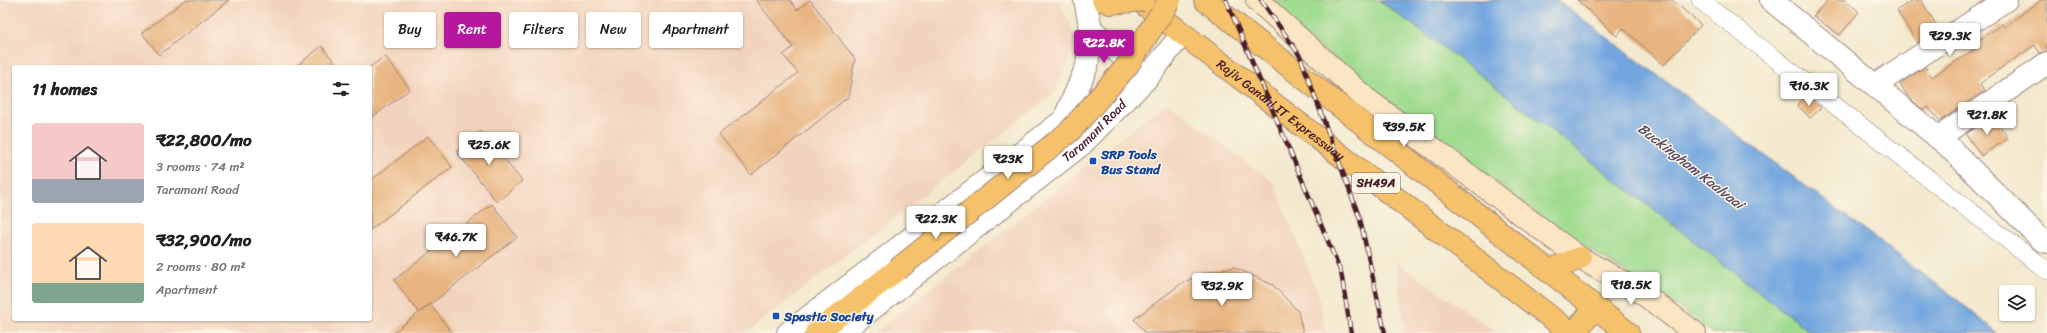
<!DOCTYPE html>
<meta charset="utf-8">
<style>
body{margin:0;font-family:Sriracha,sans-serif;background:#f6f6f6;color:#202124;height:100vh;display:flex;flex-direction:column;font-size:15px;white-space:nowrap}
*{box-sizing:border-box;margin:0}
p{font-size:13px;color:#757577}
.icon{flex:none;width:22px;height:22px;fill:none;stroke:currentColor;stroke-width:2;stroke-linecap:round;stroke-linejoin:round}
.map{position:relative;flex:1;overflow:hidden}
.side{position:absolute;left:12px;top:65px;width:360px;height:256px;display:flex;flex-direction:column;background:#fff;border-radius:4px;box-shadow:0 1px 3px #0004}
.side>*{flex:none}
.guide{position:absolute;left:384px;top:12px;width:380px;height:36px;display:flex;gap:8px}
.fabs{position:absolute;left:1999px;top:285px;display:grid;gap:8px}
.fabs a{display:grid;place-items:center;width:36px;height:36px;border-radius:4px;background:#fff;box-shadow:0 1px 3px #0004;font-size:20px}
.price{position:absolute;translate:-50% -34px;padding:0 9px;border-radius:4px;background:#fff;color:#222;font-size:13px;line-height:26px;filter:drop-shadow(0 1px 2px #0008)}
.price::after{content:'';position:absolute;left:50%;top:24px;width:12px;height:9px;margin-left:-6px;background:inherit;clip-path:polygon(0 0,100% 0,50% 100%)}
.price.active{background:#b5179e;color:#fff}
ul{padding:0;list-style:none}
li{display:flex;align-items:center;gap:12px;height:100px;padding:0 20px}
li span{display:grid;place-items:center;flex:none;width:112px;height:80px;border-radius:4px;color:#555}
li>.icon{margin-inline-start:auto}
span .icon{width:48px;height:48px;fill:#fffc;stroke-width:1}
li b{font-size:17px}
h2{display:flex;justify-content:space-between;align-items:center;height:48px;padding:0 20px;font-size:17px}
.chip{padding:0 14px;border-radius:4px;background:#fff;box-shadow:0 1px 3px #0004;font-size:14px;line-height:36px}
.chip.active{background:#b5179e;color:#fff}
.map>svg:first-child{display:block}
.built{fill:#f2d4be;fill-rule:evenodd}
.green{fill:#a0dc90;stroke:#757e5e}
.water{fill:#72a6df;stroke:#5e6285}
.building{fill:#e8b47f}
.lines{fill:none;stroke-linecap:round;stroke-linejoin:round}
.pedestrian-casing{stroke:#9e847c;stroke-width:18}
.minor-casing{stroke:#9e847c;stroke-width:24}
.tertiary-casing{stroke:#9e847c;stroke-width:24}
.secondary-casing{stroke:#9e847c;stroke-width:24}
.primary-casing{stroke:#9e847c;stroke-width:24}
.pedestrian{stroke:#fff;stroke-width:17}
.minor{stroke:#fff;stroke-width:22}
.tertiary{stroke:#fff;stroke-width:22}
.secondary{stroke:#fbe6c4;stroke-width:22}
.primary{stroke:#f5c16b;stroke-width:22}
.rail-casing{stroke:#4a1f2b;stroke-width:4.5}
.rail{stroke:#fcf5e5;stroke-width:3;stroke-dasharray:9;stroke-linecap:butt}
.primary-bridge-casing{stroke:#9e847c;stroke-width:24;stroke-linecap:butt}
.primary-bridge{stroke:#f5c16b;stroke-width:22}
.transit-dot{fill:#1a4fb4;stroke:#fcf5e5;stroke-width:1.5}
.labels{text-anchor:middle;stroke-width:3;stroke-linejoin:round;paint-order:stroke}
.shield{fill:#fcf5e5;stroke:#7f5f63;stroke-width:1}
.shield-label{font-size:12px;font-weight:bold;fill:#4a1f2b}
.street-label{font-size:13px;fill:#4a1f2b;stroke:#fcf5e5}
.transit-label{font-size:13px;font-weight:bold;fill:#164399;stroke:#fcf5e5;text-anchor:start}
.water-label{font-size:14px;font-style:italic;fill:#584e6a;stroke:#fcf5e5}
</style>
<div class="map">
<svg width="2047" height="333" viewBox="0 0 2047 333">
<rect width="100%" height="100%" fill="#fcf5e5"/>
<filter id="ink" filterUnits="userSpaceOnUse"><feTurbulence type="fractalNoise" baseFrequency=".025" numOctaves="2"/><feDisplacementMap in="SourceGraphic" scale="8" xChannelSelector="R" yChannelSelector="G"/><feConvolveMatrix kernelMatrix="1 2 1 2 8 2 1 2 1" color-interpolation-filters="sRGB"/></filter>
<filter id="wash" filterUnits="userSpaceOnUse"><feTurbulence type="fractalNoise" baseFrequency=".012" numOctaves="4" result="noise"/><feDisplacementMap in="SourceGraphic" scale="16" xChannelSelector="R" yChannelSelector="G"/><feGaussianBlur stdDeviation="0.9" result="paint"/><feColorMatrix in="noise" values="0 0 0 0 0 0 0 0 0 0 0 0 0 0 0 0 0 1.4 0 .05"/><feComposite in="paint" operator="in"/></filter>
<g filter="url(#wash)">
<rect width="100%" height="100%" fill="#f3e9ce"/>
<!-- built -->
<g class="built">
<path d="M 0,0 L 1059,0 L 1077,40 L 1056,92 L 746,333 L 0,333 ZM 14,67 L 370,67 L 370,319 L 14,319 Z"/>
<path d="M 1167,102 L 1274,183 L 1320,300 L 1326,333 L 875,333 Z"/>
<path d="M 1396,262 L 1497,333 L 1405,333 Z"/>
</g>
<!-- green -->
<path class="green" d="M 1261,0 L 1379,0 L 1478,73 L 1812,333 L 1713,333 L 1678,307 L 1548,222 L 1323,50 Z"/>
<!-- water -->
<path class="water" d="M 1379,0 L 1557,0 L 1954,297 L 1997,333 L 1812,333 L 1478,73 Z"/>
<g id="blocks">
<!-- building -->
<g class="building">
<path d="M 185,0 L 229,0 L 159,55 L 142,33 Z"/>
<path d="M 756,0 L 790,0 L 797,10 L 810,0 L 855,59 L 848,97 L 751,175 L 719,134 L 798,73 L 783,55 L 793,47 Z"/>
<path d="M 1577,0 L 1672,0 L 1701,25 L 1664,65 L 1623,28 L 1617,36 Z"/>
<path d="M 1828,0 L 1846,0 L 1859,12 L 1840,35 L 1813,16 Z"/>
<path d="M 1913,0 L 1921,0 L 1939,29 L 1917,43 L 1897,10 Z"/>
<path d="M 2041,0 L 2047,0 L 2047,51 L 2040,53 L 2035,45 L 1988,77 L 1980,84 L 1985,90 L 1940,121 L 1928,107 L 1924,110 L 1909,98 L 1900,84 L 1925,67 L 1932,77 L 1978,47 L 1975,43 L 2002,24 L 2004,27 Z"/>
<path d="M 322,46 L 338,67 L 295,67 Z"/>
<path d="M 385,56 L 410,89 L 370,119 L 370,67 Z"/>
<path d="M 1806,96 L 1821,108 L 1810,118 L 1797,105 Z"/>
<path d="M 1993,115 L 2008,138 L 1981,156 L 1966,134 Z"/>
<path d="M 481,131 L 522,181 L 497,202 L 456,151 Z"/>
<path d="M 428,136 L 452,167 L 370,230 L 370,181 Z"/>
<path d="M 492,204 L 517,237 L 419,313 L 394,280 Z"/>
<path d="M 1234,267 L 1273,285 L 1298,311 L 1303,333 L 1145,333 L 1134,319 L 1182,283 L 1204,273 Z"/>
<path d="M 430,304 L 452,333 L 393,333 Z"/>
</g>
</g>
</g>
<g filter="url(#ink)">
<use href="#blocks" fill-opacity="0" stroke="#9e847c" stroke-width="1"/>
<g class="lines">
<!-- pedestrian casing -->
<g class="pedestrian-casing">
<path id="pedestrian" d="M 1700,0 L 2047,271"/>
</g>
<!-- minor casing -->
<g class="minor-casing">
<g id="minor">
<path d="M 1771,0 L 1947,145 L 2042,240 L 2047,242"/>
<path d="M 1875,85 L 2006,0"/>
<path d="M 1938,138 L 2047,63"/>
</g>
</g>
<!-- tertiary casing -->
<g class="tertiary-casing">
<g id="tertiary">
<path d="M 1091,29 L 1144,75"/>
<path d="M 788,333 L 1064,120 L 1087,66 L 1091,29 L 1085,0"/>
<path id="s1" d="M 841,333 L 1082,144 L 1147,78 L 1182,34"/>
</g>
</g>
<!-- secondary casing -->
<g class="secondary-casing">
<path id="secondary" d="M 1257,0 L 1364,97 L 1580,258 L 1642,293 L 1695,333"/>
</g>
<!-- primary casing -->
<g class="primary-casing">
<g id="primary">
<path d="M 1205,0 L 1628,333"/>
<path id="s2" d="M 1144,4 L 1571,333"/>
<path d="M 1548,271 L 1580,258"/>
<path d="M 816,333 L 898,269"/>
<path d="M 1574,333 L 1595,308"/>
</g>
</g>
<!-- pedestrian -->
<use href="#pedestrian" class="pedestrian"/>
<!-- minor -->
<use href="#minor" class="minor"/>
<!-- tertiary -->
<use href="#tertiary" class="tertiary"/>
<!-- secondary -->
<use href="#secondary" class="secondary"/>
<!-- primary -->
<use href="#primary" class="primary"/>
<!-- rail casing -->
<g class="rail-casing">
<g id="rail">
<path d="M 1226,0 L 1341,272 L 1351,333"/>
<path d="M 1261,0 L 1300,56 L 1360,219 L 1385,333"/>
</g>
</g>
<!-- rail -->
<use href="#rail" class="rail"/>
<!-- primary-bridge casing -->
<g class="primary-bridge-casing">
<g id="primary-bridge">
<path d="M 1103,0 L 1110,3 L 1144,0"/>
<path d="M 898,269 L 1070,131 L 1127,66 L 1170,0"/>
</g>
</g>
<!-- primary-bridge -->
<use href="#primary-bridge" class="primary-bridge"/>
</g>
</g>
<!-- markers -->
<g class="transit-dot">
<rect x="1089" y="157" width="8" height="8" rx="2"/>
<rect x="772" y="312" width="8" height="8" rx="2"/>
</g>
<g class="labels">
<!-- shield labels -->
<rect class="shield" x="1352" y="173" width="48" height="20" rx="3"/>
<g class="shield-label">
<text x="1376" y="187">SH49A</text>
</g>
<!-- street labels -->
<g class="street-label">
<text dy="5" stroke="none"><textPath href="#s2" startOffset="173">Rajiv Gandhi IT Expressway</textPath></text>
<text dy="5" stroke="none"><textPath href="#s1" startOffset="324">Taramani Road</textPath></text>
</g>
<!-- transit labels -->
<g class="transit-label">
<text x="1101" y="159">SRP Tools<tspan x="1101" dy="15">Bus Stand</tspan></text>
<text x="784" y="321">Spastic Society</text>
</g>
<!-- water labels -->
<g class="water-label">
<text transform="translate(1691 166) rotate(38)" y="5">Buckingham Kaalvaai</text>
</g>
</g>
</svg>
<div class="fabs">
<a><svg class="icon" aria-label="layers" viewBox="0 0 24 24"><path d="M12 4l9 5-9 5-9-5zM3 14l9 5 9-5"/></svg></a>
</div>
<b class="price" style="left:1950px;top:57px">₹29.3K</b>
<b class="price active" style="left:1104px;top:64px">₹22.8K</b>
<b class="price" style="left:1809px;top:107px">₹16.3K</b>
<b class="price" style="left:1987px;top:136px">₹21.8K</b>
<b class="price" style="left:1404px;top:148px">₹39.5K</b>
<b class="price" style="left:489px;top:166px">₹25.6K</b>
<b class="price" style="left:1008px;top:180px">₹23K</b>
<b class="price" style="left:936px;top:240px">₹22.3K</b>
<b class="price" style="left:456px;top:258px">₹46.7K</b>
<b class="price" style="left:1631px;top:306px">₹18.5K</b>
<b class="price" style="left:1222px;top:307px">₹32.9K</b>
<div class="guide">
<a class="chip">Buy</a>
<a class="chip active">Rent</a>
<a class="chip">Filters</a>
<a class="chip">New</a>
<a class="chip">Apartment</a>
</div>
<section class="side">
<h2>11 homes<svg class="icon" aria-label="filters" viewBox="0 0 24 24"><path d="M4 7h16M4 17h16"/><circle cx="9" cy="7" r="2"/><circle cx="15" cy="17" r="2"/></svg></h2>
<ul>
<li><span style="background:linear-gradient(#f6c9c9 70%,#9aa5b1 0)"><svg class="icon" aria-label="home" viewBox="0 0 24 24"><path d="M3 11l9-7 9 7M6 9v11h12V9"/></svg></span><div><b>₹22,800/mo</b><p>3 rooms · 74 m²</p><p>Taramani Road</p></div></li>
<li><span style="background:linear-gradient(#ffd9b3 75%,#7fa58c 0)"><svg class="icon" aria-label="home" viewBox="0 0 24 24"><path d="M3 11l9-7 9 7M6 9v11h12V9"/></svg></span><div><b>₹32,900/mo</b><p>2 rooms · 80 m²</p><p>Apartment</p></div></li>
</ul>
</section>
</div>
